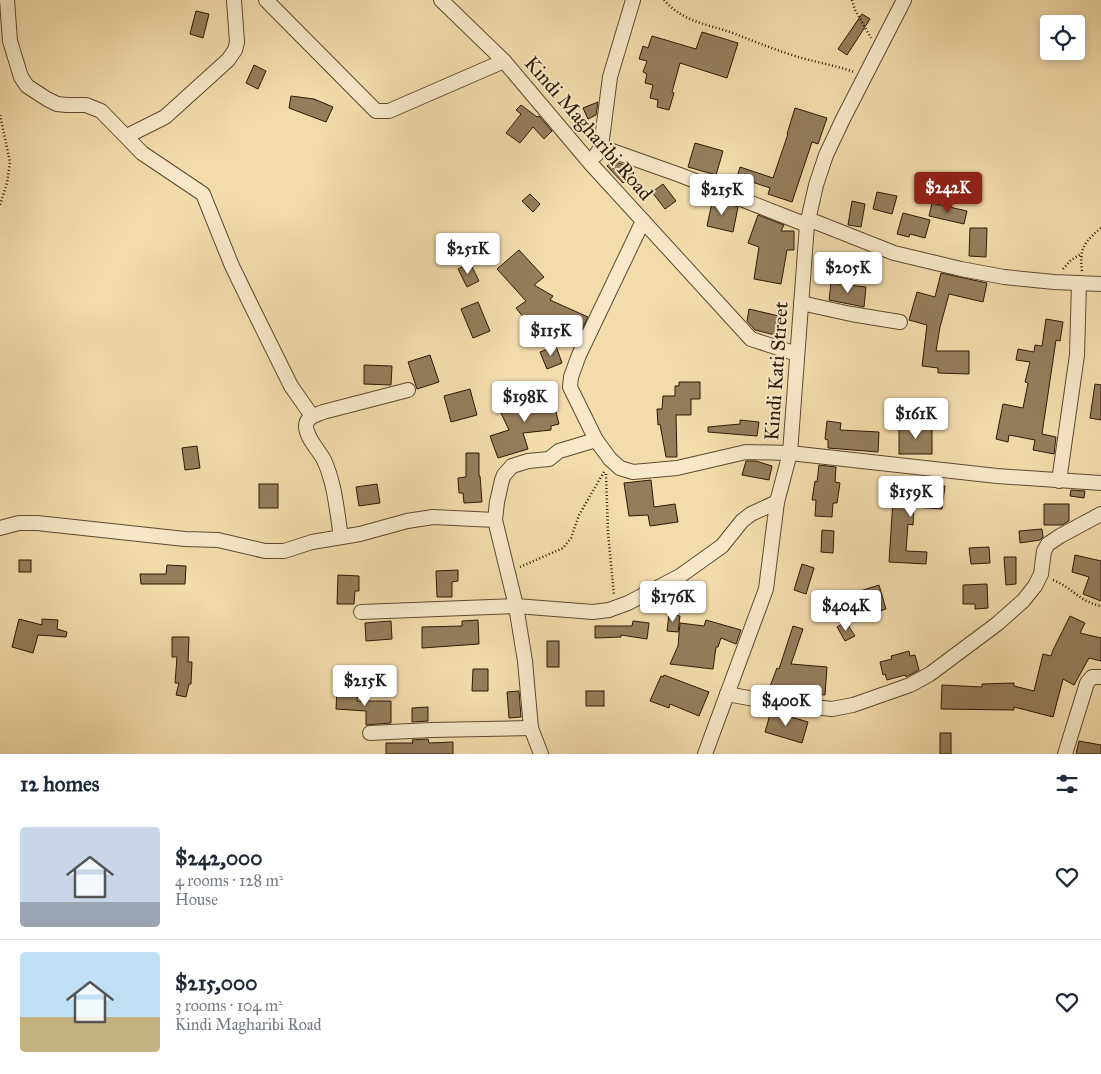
<!DOCTYPE html>
<meta charset="utf-8">
<style>
body{margin:0;font-family:"IM FELL Great Primer",serif;background:#f6f6f7;color:#1f2937;height:100vh;display:flex;flex-direction:column;font-size:19px;white-space:nowrap}
*{box-sizing:border-box;margin:0}
p{font-size:16px;color:#747a83}
.icon{flex:none;width:28px;height:28px;fill:none;stroke:currentColor;stroke-width:2;stroke-linecap:round;stroke-linejoin:round}
.map{position:relative;height:754px;overflow:hidden}
.panel{display:flex;flex-direction:column;background:#fff;flex:1}
.panel>*{flex:none}
.fabs{position:absolute;left:1040px;top:15px;display:grid;gap:10px}
.fabs a{display:grid;place-items:center;width:45px;height:45px;border-radius:5px;background:#fff;box-shadow:0 2px 8px #0003;font-size:25px}
.price{position:absolute;translate:-50% -42px;padding:0 11px;border-radius:5px;background:#fff;color:#222;font-size:16px;line-height:32px;filter:drop-shadow(0 1px 2px #0008)}
.price::after{content:'';position:absolute;left:50%;top:30px;width:15px;height:11px;margin-left:-8px;background:inherit;clip-path:polygon(0 0,100% 0,50% 100%)}
.price.selected{background:#8f2418;color:#fff}
ul{padding:0;list-style:none}
li{display:flex;align-items:center;gap:15px;height:125px;padding:0 20px}
li+li{border-top:1px solid #e0e1e3}
li span{display:grid;place-items:center;flex:none;width:140px;height:100px;border-radius:5px;color:#555}
li>.icon{margin-inline-start:auto}
span .icon{width:60px;height:60px;fill:#fffc;stroke-width:1}
li b{font-size:21px}
h2{display:flex;justify-content:space-between;align-items:center;height:60px;padding:0 20px;font-size:21px}
.map>svg:first-child{display:block}
.building{fill:#957d5c;stroke:#2f1806}
.lines{fill:none;stroke-linecap:round;stroke-linejoin:round}
.minor-casing{stroke:#604930;stroke-width:16}
.path{stroke:#2f1806;stroke-width:2.5;stroke-dasharray:1 2.5;stroke-linecap:butt}
.minor{stroke:#f7e8c9;stroke-width:14}
.labels{text-anchor:middle;stroke-width:4;stroke-linejoin:round;paint-order:stroke}
.street-label{font-size:20px;fill:#2f1806;stroke:#f7e8c9}
</style>
<div class="map">
<svg width="1101" height="754" viewBox="0 0 1101 754">
<rect width="100%" height="100%" fill="#f3dbac"/>
<filter id="stains"><feTurbulence type="fractalNoise" baseFrequency=".004" numOctaves="4"/><feColorMatrix values="0 0 0 0 .2 0 0 0 0 .09 0 0 0 0 .02 0 0 0 .5 -.17"/></filter>
<radialGradient id="worn" r=".72"><stop offset=".6" stop-color="#630" stop-opacity="0"/><stop offset="1" stop-color="#630" stop-opacity=".3"/></radialGradient>
<!-- building -->
<g class="building">
<path d="M 196,11 L 209,14 L 203,38 L 190,34 Z"/>
<path d="M 862,14 L 870,19 L 847,55 L 838,49 Z"/>
<path d="M 702,32 L 738,43 L 727,78 L 680,63 L 672,92 L 674,93 L 669,110 L 657,107 L 658,100 L 650,98 L 653,85 L 645,83 L 647,74 L 643,72 L 647,61 L 639,59 L 643,46 L 648,48 L 652,36 L 696,49 Z"/>
<path d="M 254,65 L 266,71 L 258,89 L 246,83 Z"/>
<path d="M 291,96 L 314,99 L 333,107 L 326,122 L 289,108 Z"/>
<path d="M 598,102 L 596,115 L 588,119 L 583,108 Z"/>
<path d="M 521,105 L 537,117 L 539,116 L 552,131 L 544,139 L 533,127 L 520,143 L 506,133 L 521,114 L 516,110 Z"/>
<path d="M 795,108 L 827,118 L 818,144 L 812,142 L 792,202 L 768,194 L 770,188 L 737,177 L 740,167 L 773,178 L 788,134 L 787,134 Z"/>
<path d="M 695,143 L 723,151 L 716,175 L 688,167 Z"/>
<path d="M 613,161 L 627,166 L 634,173 L 623,183 L 607,166 Z"/>
<path d="M 663,184 L 676,201 L 665,209 L 652,192 Z"/>
<path d="M 877,192 L 897,196 L 892,214 L 873,209 Z"/>
<path d="M 530,194 L 540,204 L 533,212 L 522,201 Z"/>
<path d="M 713,198 L 738,207 L 733,232 L 707,226 Z"/>
<path d="M 852,201 L 865,204 L 861,227 L 848,225 Z"/>
<path d="M 932,203 L 967,211 L 964,224 L 929,216 Z"/>
<path d="M 903,213 L 930,220 L 925,238 L 910,234 L 909,237 L 897,234 Z"/>
<path d="M 758,215 L 784,225 L 781,231 L 794,231 L 794,250 L 787,250 L 781,284 L 754,279 L 759,247 L 748,243 Z"/>
<path d="M 970,228 L 987,228 L 986,257 L 969,256 Z"/>
<path d="M 519,250 L 544,277 L 534,285 L 553,296 L 550,300 L 588,317 L 575,344 L 534,326 L 532,328 L 516,308 L 526,301 L 497,269 Z"/>
<path d="M 470,263 L 479,281 L 467,287 L 458,269 Z"/>
<path d="M 941,273 L 987,283 L 983,302 L 949,294 L 940,327 L 936,351 L 969,351 L 969,374 L 938,373 L 938,368 L 922,366 L 927,325 L 909,320 L 917,292 L 935,297 Z"/>
<path d="M 831,283 L 866,287 L 864,307 L 829,300 Z"/>
<path d="M 478,302 L 490,331 L 473,338 L 461,309 Z"/>
<path d="M 749,309 L 783,317 L 779,336 L 755,330 L 747,321 Z"/>
<path d="M 1046,319 L 1063,322 L 1060,341 L 1056,340 L 1042,434 L 1056,437 L 1054,454 L 1033,450 L 1035,440 L 1009,435 L 1008,442 L 996,439 L 1003,404 L 1023,408 L 1028,383 L 1025,382 L 1030,362 L 1016,360 L 1018,349 L 1034,352 L 1035,345 L 1042,346 Z"/>
<path d="M 556,346 L 562,363 L 547,369 L 540,352 Z"/>
<path d="M 430,355 L 439,382 L 417,389 L 408,362 Z"/>
<path d="M 364,365 L 392,366 L 391,385 L 364,384 Z"/>
<path d="M 679,382 L 700,382 L 700,399 L 691,399 L 691,415 L 676,415 L 677,457 L 666,457 L 660,424 L 658,425 L 657,409 L 662,409 L 663,396 L 675,396 L 675,386 L 679,386 Z"/>
<path d="M 1095,384 L 1101,385 L 1101,420 L 1090,418 Z"/>
<path d="M 470,389 L 477,415 L 451,422 L 444,396 Z"/>
<path d="M 551,392 L 559,424 L 551,426 L 551,430 L 523,433 L 528,449 L 498,458 L 490,436 L 509,430 L 501,413 L 514,407 L 512,402 Z"/>
<path d="M 740,420 L 759,422 L 757,436 L 708,432 L 708,427 L 740,424 Z"/>
<path d="M 827,421 L 841,423 L 840,430 L 879,432 L 878,452 L 828,448 L 828,440 L 825,439 Z"/>
<rect x="899" y="426" width="33" height="28"/>
<path d="M 197,446 L 200,468 L 185,470 L 182,448 Z"/>
<path d="M 466,453 L 479,453 L 479,476 L 480,476 L 482,502 L 464,503 L 463,493 L 459,493 L 458,478 L 466,477 Z"/>
<path d="M 746,461 L 756,461 L 772,466 L 769,480 L 742,475 Z"/>
<path d="M 819,465 L 836,467 L 835,482 L 840,483 L 837,503 L 833,503 L 832,517 L 815,516 L 816,500 L 812,500 L 815,481 L 817,482 Z"/>
<path d="M 651,480 L 654,507 L 675,504 L 678,522 L 650,526 L 648,515 L 629,516 L 624,483 Z"/>
<path d="M 909,483 L 945,486 L 942,509 L 914,507 L 913,525 L 908,524 L 906,551 L 927,552 L 926,564 L 889,562 L 894,484 L 909,485 Z"/>
<rect x="259" y="484" width="19" height="24"/>
<path d="M 377,484 L 380,503 L 359,506 L 356,487 Z"/>
<path d="M 1071,490 L 1085,491 L 1084,498 L 1070,496 Z"/>
<path d="M 1044,504 L 1069,504 L 1069,521 L 1062,525 L 1044,525 Z"/>
<path d="M 1042,529 L 1043,537 L 1040,540 L 1020,543 L 1019,531 Z"/>
<path d="M 822,530 L 834,531 L 833,553 L 821,552 Z"/>
<path d="M 989,547 L 990,563 L 971,564 L 969,548 Z"/>
<path d="M 1075,555 L 1101,561 L 1101,601 L 1083,594 L 1089,577 L 1072,572 Z"/>
<path d="M 1004,557 L 1016,557 L 1016,584 L 1006,585 Z"/>
<rect x="19" y="560" width="12" height="12"/>
<path d="M 802,564 L 814,568 L 806,594 L 794,590 Z"/>
<path d="M 167,565 L 186,566 L 185,584 L 141,584 L 140,574 L 166,574 Z"/>
<path d="M 458,570 L 458,581 L 452,582 L 452,597 L 437,597 L 436,571 Z"/>
<path d="M 338,575 L 359,576 L 359,591 L 355,591 L 354,604 L 337,604 Z"/>
<path d="M 987,584 L 988,608 L 975,609 L 975,604 L 963,604 L 963,585 Z"/>
<path d="M 879,585 L 886,609 L 864,616 L 857,592 Z"/>
<path d="M 669,614 L 680,616 L 678,632 L 667,631 Z"/>
<path d="M 1070,616 L 1085,623 L 1080,633 L 1101,638 L 1101,661 L 1089,658 L 1074,685 L 1063,679 L 1053,717 L 1014,707 L 1014,710 L 941,709 L 942,685 L 982,687 L 982,684 L 1014,683 L 1014,686 L 1034,691 L 1043,654 L 1051,656 L 1053,650 Z"/>
<path d="M 19,619 L 42,625 L 42,619 L 58,620 L 57,629 L 67,632 L 66,637 L 38,635 L 33,653 L 12,647 Z"/>
<path d="M 478,620 L 479,644 L 422,648 L 422,627 L 462,626 L 462,621 Z"/>
<path d="M 706,620 L 741,630 L 736,644 L 721,638 L 718,647 L 716,647 L 713,669 L 670,664 L 678,646 L 680,623 L 704,626 Z"/>
<path d="M 391,621 L 392,639 L 366,641 L 365,623 Z"/>
<path d="M 633,621 L 649,623 L 647,639 L 621,635 L 621,637 L 595,638 L 595,626 L 632,626 Z"/>
<path d="M 846,622 L 855,636 L 845,641 L 837,627 Z"/>
<path d="M 793,626 L 803,629 L 791,664 L 827,667 L 825,695 L 790,692 L 788,696 L 786,695 L 769,689 L 777,668 L 779,669 Z"/>
<path d="M 172,637 L 189,637 L 188,662 L 192,662 L 191,684 L 189,684 L 186,697 L 176,695 L 179,683 L 175,683 L 177,657 L 172,657 Z"/>
<rect x="547" y="641" width="12" height="26"/>
<path d="M 909,651 L 910,656 L 915,655 L 919,670 L 906,677 L 905,675 L 887,680 L 885,674 L 883,675 L 880,662 L 892,659 L 891,656 Z"/>
<path d="M 473,669 L 488,669 L 488,691 L 472,691 Z"/>
<path d="M 664,675 L 709,692 L 699,716 L 670,704 L 669,708 L 650,701 L 661,676 L 663,677 Z"/>
<path d="M 337,690 L 358,690 L 357,701 L 391,701 L 391,723 L 366,725 L 366,711 L 336,709 Z"/>
<path d="M 519,691 L 521,717 L 509,718 L 507,692 Z"/>
<rect x="586" y="691" width="18" height="15"/>
<path d="M 428,707 L 428,721 L 412,722 L 412,708 Z"/>
<path d="M 771,711 L 808,722 L 802,743 L 765,732 Z"/>
<rect x="940" y="733" width="11" height="21"/>
<path d="M 428,739 L 429,743 L 453,742 L 453,754 L 386,754 L 386,743 L 413,743 L 412,740 Z"/>
<path d="M 1079,741 L 1101,745 L 1101,754 L 1076,754 Z"/>
</g>
<g class="lines">
<!-- minor casing -->
<g class="minor-casing">
<g id="minor">
<path d="M 7,0 L 10,41 L 21,77 L 27,86 L 47,99 L 57,104 L 67,105 L 86,105 L 101,111 L 142,153 L 203,194 L 232,266 L 249,301 L 291,386 L 312,416"/>
<path d="M 266,0 L 376,111 L 389,111 L 504,61"/>
<path d="M 441,0 L 504,61 L 591,164 L 751,339 L 797,354"/>
<path d="M 127,136 L 165,117 L 228,60 L 235,50 L 237,42 L 234,0"/>
<path d="M 601,147 L 680,175 L 807,225"/>
<path d="M 596,155 L 601,147 L 610,77 L 633,0"/>
<path d="M 808,219 L 894,253 L 961,269 L 1004,277 L 1054,282 L 1101,284"/>
<path d="M 643,221 L 579,355 L 571,377 L 570,387 L 596,440 L 610,459 L 620,468 L 633,472 L 677,468 L 746,452 L 790,453 L 997,476 L 1101,483"/>
<path d="M 801,303 L 851,314 L 900,322"/>
<path d="M 1059,481 L 1077,355 L 1079,283"/>
<path d="M 0,528 L 19,523 L 37,523 L 185,539 L 218,540 L 265,551 L 284,551 L 312,542 L 360,534 L 407,521 L 433,517 L 495,520"/>
<path d="M 341,537 C 337,512 335,484 324,460 C 319,450 306,438 306,426 C 306,417 316,415 323,412 L 408,390"/>
<path d="M 361,612 L 516,606 L 593,612 L 609,610 L 628,603 L 680,576 L 722,546 L 742,521 L 751,514 L 777,502"/>
<path d="M 727,694 L 775,703 L 832,709 L 853,705 L 910,685 L 930,674 L 997,624 L 1023,601 L 1035,586 L 1041,574 L 1044,551 L 1048,544 L 1060,536 L 1101,514"/>
<path d="M 370,733 L 431,730 L 531,728"/>
<path d="M 541,754 L 531,728 L 525,661 L 516,606 L 495,520 L 497,502 L 502,480 L 504,475 L 512,466 L 528,461 L 549,459 L 559,451 L 596,440"/>
<path d="M 705,754 L 766,589 L 777,502 L 790,453 L 807,225 L 816,185 L 826,155 L 843,119 L 904,0"/>
<path d="M 1065,754 L 1087,683 L 1092,677 L 1101,677"/>
</g>
</g>
<!-- path -->
<g class="path">
<path d="M 664,0 C 683,22 707,24 733,33 C 753,41 773,49 795,56 C 814,62 835,65 854,72"/>
<path d="M 852,0 L 855,10 L 871,38"/>
<path d="M 0,115 L 10,162 L 7,183 L 0,205"/>
<path d="M 1063,269 L 1071,260 L 1081,254"/>
<path d="M 1082,271 C 1079,249 1084,242 1101,228"/>
<path d="M 606,474 L 608,533 L 614,595"/>
<path d="M 520,567 L 563,548 L 571,538 L 579,515 L 604,472"/>
<path d="M 1053,580 C 1073,588 1080,602 1101,606"/>
</g>
<!-- minor -->
<use href="#minor" class="minor"/>
</g>
<g class="labels">
<!-- street labels -->
<g class="street-label">
<text transform="translate(589 128) rotate(49)" y="7">Kindi Magharibi Road</text>
<text transform="translate(776 371) rotate(-86)" y="7">Kindi Kati Street</text>
</g>
</g>
<rect width="100%" height="100%" filter="url(#stains)"/>
<rect width="100%" height="100%" fill="url(#worn)"/>
</svg>
<div class="fabs">
<a><svg class="icon" aria-label="locate" viewBox="0 0 24 24"><circle cx="12" cy="12" r="6"/><path d="M12 2v4M12 18v4M2 12h4M18 12h4"/></svg></a>
</div>
<b class="price selected" style="left:948px;top:214px">$242K</b>
<b class="price" style="left:722px;top:216px">$215K</b>
<b class="price" style="left:468px;top:275px">$251K</b>
<b class="price" style="left:848px;top:294px">$205K</b>
<b class="price" style="left:551px;top:357px">$115K</b>
<b class="price" style="left:525px;top:423px">$198K</b>
<b class="price" style="left:916px;top:440px">$161K</b>
<b class="price" style="left:911px;top:518px">$159K</b>
<b class="price" style="left:673px;top:623px">$176K</b>
<b class="price" style="left:846px;top:632px">$404K</b>
<b class="price" style="left:365px;top:707px">$215K</b>
<b class="price" style="left:786px;top:727px">$400K</b>
</div>
<section class="panel">
<h2>12 homes<svg class="icon" aria-label="filters" viewBox="0 0 24 24"><path d="M4 7h16M4 17h16"/><circle cx="9" cy="7" r="2"/><circle cx="15" cy="17" r="2"/></svg></h2>
<ul>
<li><span style="background:linear-gradient(#c9d6e8 75%,#9aa5b1 0)"><svg class="icon" aria-label="home" viewBox="0 0 24 24"><path d="M3 11l9-7 9 7M6 9v11h12V9"/></svg></span><div><b>$242,000</b><p>4 rooms · 128 m²</p><p>House</p></div><svg class="icon" aria-label="heart" viewBox="0 0 24 24"><path d="M12 20l-8-8c-3-5 5-10 8-4 3-6 11-1 8 4z"/></svg></li>
<li><span style="background:linear-gradient(#bfe0f5 65%,#c2b280 0)"><svg class="icon" aria-label="home" viewBox="0 0 24 24"><path d="M3 11l9-7 9 7M6 9v11h12V9"/></svg></span><div><b>$215,000</b><p>3 rooms · 104 m²</p><p>Kindi Magharibi Road</p></div><svg class="icon" aria-label="heart" viewBox="0 0 24 24"><path d="M12 20l-8-8c-3-5 5-10 8-4 3-6 11-1 8 4z"/></svg></li>
</ul>
</section>
